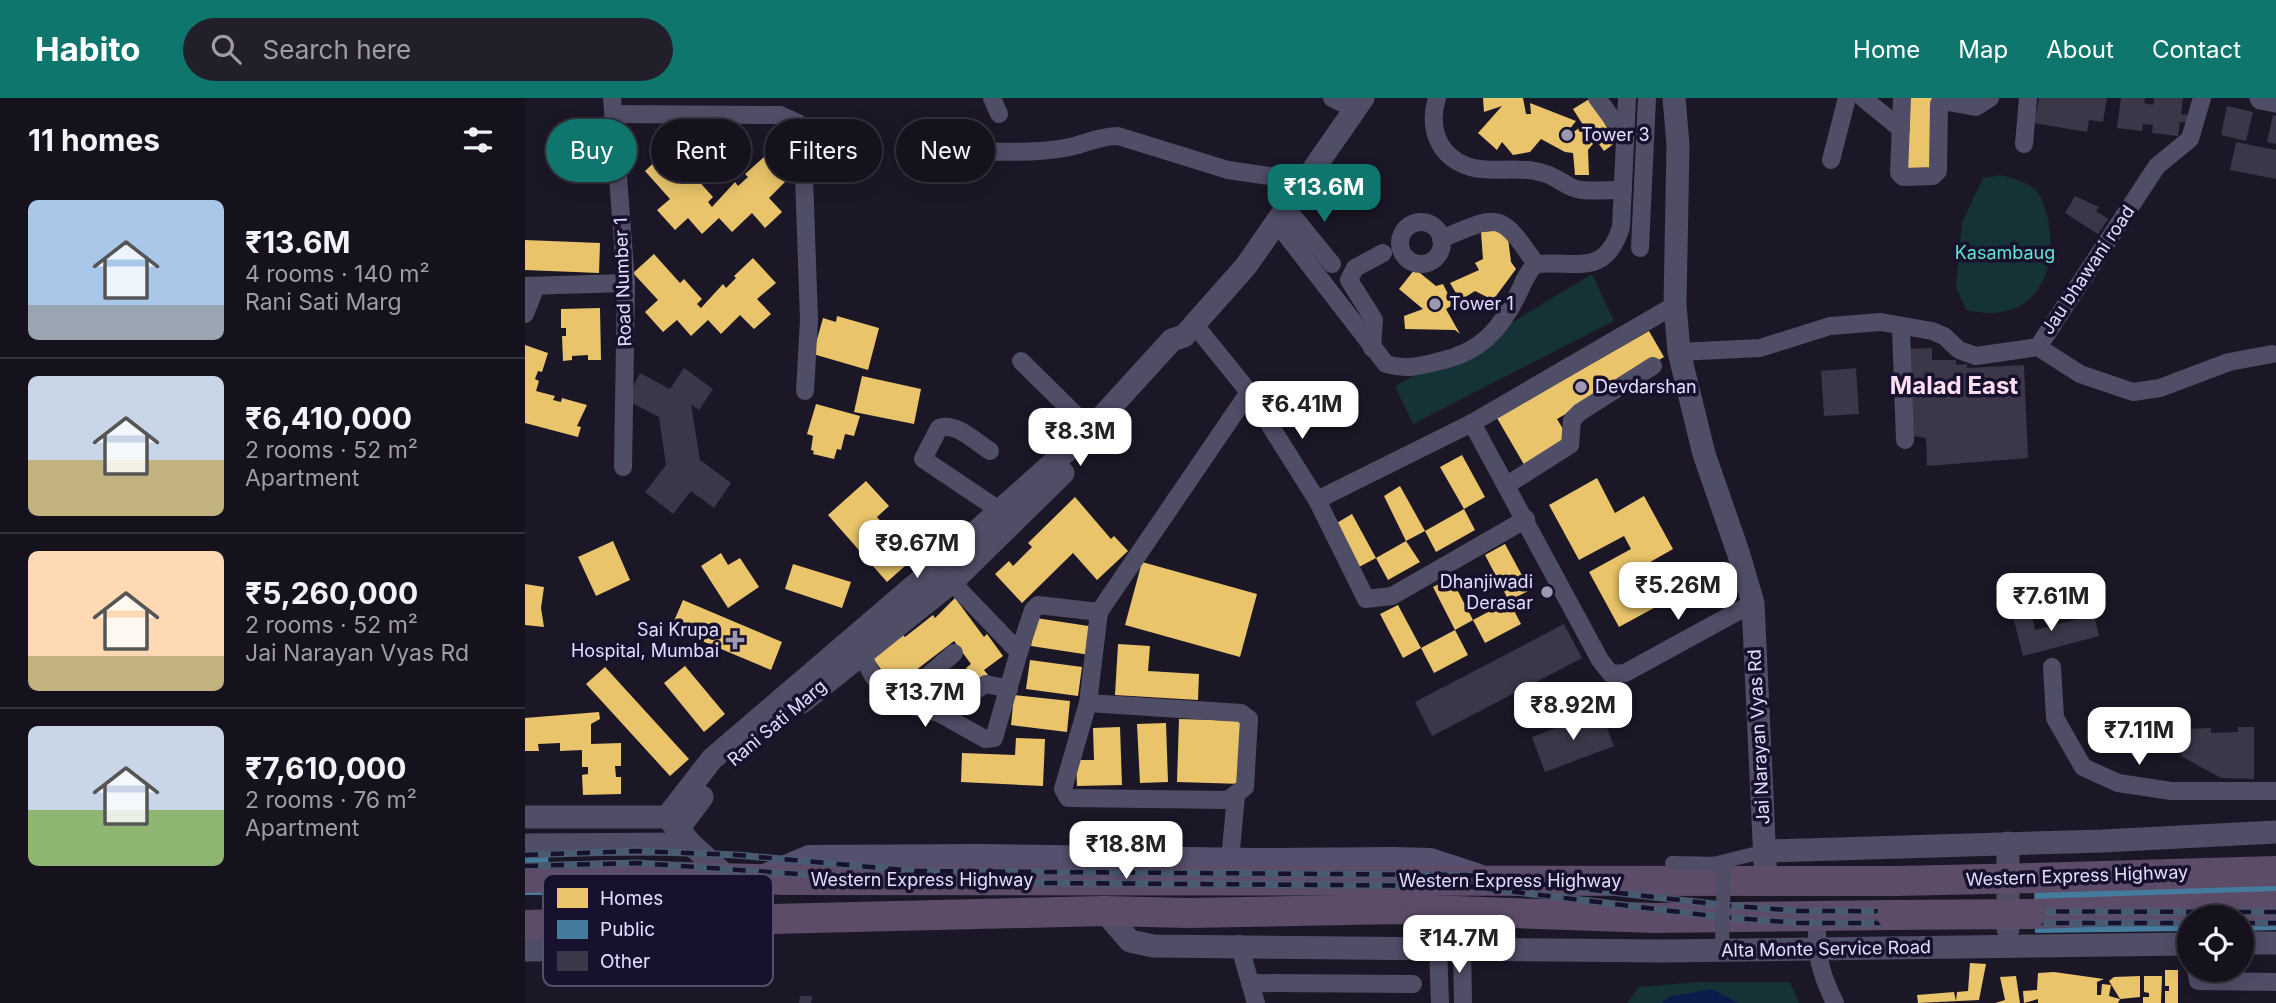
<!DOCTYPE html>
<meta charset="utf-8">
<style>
body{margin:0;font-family:Inter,sans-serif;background:#221f2a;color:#f1f3f6;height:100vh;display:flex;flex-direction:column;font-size:26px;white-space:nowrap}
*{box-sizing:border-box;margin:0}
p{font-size:23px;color:#9d9da4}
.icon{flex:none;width:38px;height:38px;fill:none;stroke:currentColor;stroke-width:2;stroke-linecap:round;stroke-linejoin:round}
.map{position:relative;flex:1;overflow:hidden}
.drawer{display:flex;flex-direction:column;background:#15111d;width:525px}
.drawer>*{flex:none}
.hud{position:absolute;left:21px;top:21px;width:665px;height:63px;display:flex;gap:14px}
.buttons{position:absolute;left:1652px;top:807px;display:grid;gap:14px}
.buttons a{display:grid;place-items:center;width:77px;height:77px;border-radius:50%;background:#15111d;box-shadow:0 4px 18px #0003,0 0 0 2px #34313b;font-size:35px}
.price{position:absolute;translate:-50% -60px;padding:0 16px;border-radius:14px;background:#fff;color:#222;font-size:23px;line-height:46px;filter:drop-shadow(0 2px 4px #0008)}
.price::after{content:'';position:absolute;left:50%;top:42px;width:21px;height:16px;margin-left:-10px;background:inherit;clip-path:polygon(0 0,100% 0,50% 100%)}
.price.on{background:#0f766e;color:#fff}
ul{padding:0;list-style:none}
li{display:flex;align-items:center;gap:21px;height:175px;padding:0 28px}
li+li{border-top:2px solid #34313b}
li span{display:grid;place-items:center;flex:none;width:196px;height:140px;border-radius:10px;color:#555}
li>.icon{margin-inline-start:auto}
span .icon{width:84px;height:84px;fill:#fffc;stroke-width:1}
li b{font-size:30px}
h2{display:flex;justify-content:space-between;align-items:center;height:84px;padding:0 28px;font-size:30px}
.chip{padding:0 24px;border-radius:32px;background:#15111d;box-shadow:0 4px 18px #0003,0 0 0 2px #34313b;font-size:24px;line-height:63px}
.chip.on{background:#0f766e;color:#fff}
header{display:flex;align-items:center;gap:42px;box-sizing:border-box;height:98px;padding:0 35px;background:#0f766e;color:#fff}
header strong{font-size:33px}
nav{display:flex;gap:38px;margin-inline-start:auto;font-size:24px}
.search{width:490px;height:63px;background:#221f2a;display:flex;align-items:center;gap:18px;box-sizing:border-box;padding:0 24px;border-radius:38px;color:#9d9da4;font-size:26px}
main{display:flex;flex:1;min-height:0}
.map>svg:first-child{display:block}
.green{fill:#153236}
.water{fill:#0c1c4a}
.homes{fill:#e9c46a}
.public{fill:#457b9d}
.building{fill:#3b3648}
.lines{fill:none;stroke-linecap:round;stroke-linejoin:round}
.pedestrian{stroke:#504d67;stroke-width:14}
.minor{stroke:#504d67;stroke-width:18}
.tertiary{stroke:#504d67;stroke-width:23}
.secondary{stroke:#54506d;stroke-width:24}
.trunk{stroke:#5c4c68;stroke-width:30}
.rail-casing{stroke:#495b71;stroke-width:7}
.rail{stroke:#18112d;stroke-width:4.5;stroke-dasharray:13;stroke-linecap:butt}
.pedestrian-bridge{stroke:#504d67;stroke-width:14}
.trunk-bridge{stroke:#5c4c68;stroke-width:30}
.poi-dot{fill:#9e98b3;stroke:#18112d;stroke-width:2.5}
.labels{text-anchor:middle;stroke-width:7;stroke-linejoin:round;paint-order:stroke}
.poi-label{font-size:18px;fill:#e4ddff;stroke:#18112d;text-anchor:start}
.park-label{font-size:18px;fill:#64e5ce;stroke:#18112d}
.street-label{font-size:18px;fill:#e4ddff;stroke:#18112d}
.district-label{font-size:24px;font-weight:bold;fill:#ffdff1;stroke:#18112d}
.key{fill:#18112d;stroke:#554e6c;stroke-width:2}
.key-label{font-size:19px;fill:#e4ddff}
</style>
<header>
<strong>Habito</strong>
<div class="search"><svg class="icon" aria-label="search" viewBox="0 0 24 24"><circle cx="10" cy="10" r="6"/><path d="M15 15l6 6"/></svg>Search here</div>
<nav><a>Home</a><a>Map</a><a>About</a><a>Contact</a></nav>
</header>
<main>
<section class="drawer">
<h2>11 homes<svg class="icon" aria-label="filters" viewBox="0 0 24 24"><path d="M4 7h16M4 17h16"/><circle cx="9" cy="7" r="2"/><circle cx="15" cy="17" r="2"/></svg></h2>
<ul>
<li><span style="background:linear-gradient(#a9c7e8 75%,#9aa5b1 0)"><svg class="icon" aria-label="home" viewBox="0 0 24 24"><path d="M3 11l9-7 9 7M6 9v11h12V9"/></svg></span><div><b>₹13.6M</b><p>4 rooms · 140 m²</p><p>Rani Sati Marg</p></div></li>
<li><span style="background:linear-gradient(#c9d6e8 60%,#c2b280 0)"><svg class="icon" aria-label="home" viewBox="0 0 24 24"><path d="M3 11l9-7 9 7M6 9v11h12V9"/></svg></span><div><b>₹6,410,000</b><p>2 rooms · 52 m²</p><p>Apartment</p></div></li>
<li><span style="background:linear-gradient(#ffd9b3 75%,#c2b280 0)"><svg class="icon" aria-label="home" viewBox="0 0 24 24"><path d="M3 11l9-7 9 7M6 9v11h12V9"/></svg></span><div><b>₹5,260,000</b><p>2 rooms · 52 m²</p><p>Jai Narayan Vyas Rd</p></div></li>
<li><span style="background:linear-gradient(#c9d6e8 60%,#8fb573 0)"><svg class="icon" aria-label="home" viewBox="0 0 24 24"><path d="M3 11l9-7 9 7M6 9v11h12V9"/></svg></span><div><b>₹7,610,000</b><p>2 rooms · 76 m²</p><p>Apartment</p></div></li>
</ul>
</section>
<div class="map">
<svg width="1751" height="905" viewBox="0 0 1751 905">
<rect width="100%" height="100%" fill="#1c1727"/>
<!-- green -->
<g class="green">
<path d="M 1477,77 C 1487,80 1499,84 1507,89 C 1517,96 1519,107 1522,118 C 1536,177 1507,228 1441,212 L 1431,188 L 1437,124 L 1458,80 Z"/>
<path d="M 1067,176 L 1089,223 L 888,326 L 870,288 L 976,231 Z"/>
<path d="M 1173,884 L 1265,884 L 1274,905 L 1102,905 L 1114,889 Z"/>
</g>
<!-- water -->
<path class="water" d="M 1187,891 L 1213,905 L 1137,905 L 1143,899 Z"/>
<!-- homes -->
<g class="homes">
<path d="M 958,0 L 998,0 L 1001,16 L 1006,16 L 1005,5 L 1051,23 L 1044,32 L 1050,33 L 1058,27 L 1048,11 L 1066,0 L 1090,45 L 1079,53 L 1071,42 L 1063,52 L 1064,77 L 1050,77 L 1048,55 L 1040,54 L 1016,41 L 1005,54 L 988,57 L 977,44 L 972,52 L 953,35 L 977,8 L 959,14 Z"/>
<path d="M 1380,0 L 1407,0 L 1405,73 L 1379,75 Z"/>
<path d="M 140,54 L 166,83 L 170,79 L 188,99 L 183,104 L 187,109 L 210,84 L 213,88 L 223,79 L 220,76 L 240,58 L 262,82 L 244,100 L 257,114 L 240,130 L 227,115 L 207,134 L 194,120 L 177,136 L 163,120 L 150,132 L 132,112 L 145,101 L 120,73 Z"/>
<path d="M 982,132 L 986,164 L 991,171 L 968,202 L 950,193 L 921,211 L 935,236 L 930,232 L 880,231 L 879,218 L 898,211 L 874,191 L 890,171 L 911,188 L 918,186 L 925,200 L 931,195 L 925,185 L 954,172 L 950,165 L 958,161 L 956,134 Z"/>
<path d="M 0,142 L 75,145 L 74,175 L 0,172 Z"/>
<path d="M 129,156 L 155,185 L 159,181 L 177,201 L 172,206 L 176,210 L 198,186 L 201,190 L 211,180 L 209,178 L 228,160 L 251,185 L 232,201 L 246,216 L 229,231 L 215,217 L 196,236 L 183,222 L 166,238 L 152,222 L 138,234 L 120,214 L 133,202 L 108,175 Z"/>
<path d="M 75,210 L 76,262 L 63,262 L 63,257 L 47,258 L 47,262 L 38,263 L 37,238 L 41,238 L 41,230 L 36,230 L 36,211 Z"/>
<path d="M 312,218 L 354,230 L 343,272 L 288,256 L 298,220 L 311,224 Z"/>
<path d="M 1124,233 L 1139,259 L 1032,321 L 1046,344 L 1001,370 L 972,320 Z"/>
<path d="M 0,247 L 23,255 L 17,274 L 13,273 L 10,281 L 14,283 L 11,293 L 30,298 L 28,302 L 36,304 L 37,300 L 62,307 L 52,328 L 56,329 L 53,339 L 0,325 Z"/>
<path d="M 337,278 L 396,291 L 389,326 L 329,314 Z"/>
<path d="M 291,306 L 335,318 L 329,338 L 320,336 L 316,352 L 312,351 L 309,361 L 288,356 L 289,353 L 286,352 L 288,338 L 282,336 Z"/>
<path d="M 937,357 L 960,399 L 939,411 L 950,432 L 911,454 L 900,433 L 939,411 L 915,369 Z"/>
<path d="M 1072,380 L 1090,415 L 1119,398 L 1148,451 L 1120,467 L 1140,504 L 1094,529 L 1064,474 L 1106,451 L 1099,438 L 1054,462 L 1024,407 Z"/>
<path d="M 341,383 L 364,408 L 352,419 L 389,460 L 362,484 L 303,417 Z"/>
<path d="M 875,388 L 900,433 L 881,443 L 859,398 Z"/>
<path d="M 550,399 L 586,441 L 589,438 L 603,453 L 572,482 L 548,455 L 497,505 L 470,476 L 484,463 L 488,468 L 507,449 L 503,445 Z"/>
<path d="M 827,416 L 851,460 L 834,469 L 810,426 Z"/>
<path d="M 88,443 L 105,482 L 71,498 L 53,459 Z"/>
<path d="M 881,443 L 895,464 L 863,482 L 851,460 Z"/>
<path d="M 980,446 L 1005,492 L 984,503 L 960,457 Z"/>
<path d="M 196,455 L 203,467 L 215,460 L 234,489 L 203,510 L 176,468 Z"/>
<path d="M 617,464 L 732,496 L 715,559 L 600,527 Z"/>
<path d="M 268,466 L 326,484 L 317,510 L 260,491 Z"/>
<path d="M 926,480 L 948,522 L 984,503 L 996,526 L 960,545 L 948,522 L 930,532 L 908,489 Z"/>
<path d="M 0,486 L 19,489 L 16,510 L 19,529 L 0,527 Z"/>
<path d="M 430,500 L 459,539 L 462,536 L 478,558 L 459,572 L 463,577 L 452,585 L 441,570 L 446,566 L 429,543 L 369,589 L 347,559 L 377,536 L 380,539 L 408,517 L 410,520 Z"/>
<path d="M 158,502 L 257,544 L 246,572 L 146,530 Z"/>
<path d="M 873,507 L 896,550 L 878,560 L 855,516 Z"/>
<path d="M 511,520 L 570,529 L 565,557 L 506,548 Z"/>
<path d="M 930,532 L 943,557 L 909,575 L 896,550 Z"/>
<path d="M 593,546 L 625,548 L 623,573 L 674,576 L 673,602 L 590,597 Z"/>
<path d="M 505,562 L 557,569 L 553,598 L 501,591 Z"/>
<path d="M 160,568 L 200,616 L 179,634 L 139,585 Z"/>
<path d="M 80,569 L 164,661 L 145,678 L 61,586 Z"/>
<path d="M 489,597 L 545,603 L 542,634 L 486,627 Z"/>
<path d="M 74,614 L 75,621 L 66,626 L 66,646 L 96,645 L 96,668 L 90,668 L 91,679 L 96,679 L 96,696 L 58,697 L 57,677 L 63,676 L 63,669 L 57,669 L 57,652 L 35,653 L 35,645 L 13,646 L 14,653 L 0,653 L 0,620 Z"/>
<path d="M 654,621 L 720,623 L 718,686 L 652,684 Z"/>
<path d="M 641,625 L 643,684 L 615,685 L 612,626 Z"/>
<path d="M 595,629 L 597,687 L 552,688 L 551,662 L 569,662 L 568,630 Z"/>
<path d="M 491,640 L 520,641 L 518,688 L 436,684 L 437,655 L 490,657 Z"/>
<path d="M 1445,865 L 1461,866 L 1454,902 L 1393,905 L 1392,897 L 1429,894 L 1431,903 L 1432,894 L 1443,893 Z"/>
<path d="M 1640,872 L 1653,872 L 1653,905 L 1640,905 L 1640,893 L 1644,893 L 1644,888 L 1640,888 Z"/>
<path d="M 1529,874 L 1579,881 L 1572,884 L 1572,897 L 1576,897 L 1577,886 L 1586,887 L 1584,898 L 1595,901 L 1593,905 L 1513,905 L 1513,901 L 1499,905 L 1498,893 L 1512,892 L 1513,875 Z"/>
<path d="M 1491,878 L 1495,905 L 1470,905 L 1480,902 L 1475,879 Z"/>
<path d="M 1615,878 L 1615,899 L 1595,901 L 1584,883 L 1589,879 Z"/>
<path d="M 1619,878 L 1637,878 L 1636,905 L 1618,905 L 1618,899 L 1624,899 L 1624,895 L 1619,894 Z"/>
</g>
<!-- public -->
<g class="public">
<path d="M 0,743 L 23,743 L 24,797 L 0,797 Z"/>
<path d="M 1751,781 L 1751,832 L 1717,833 L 1717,819 L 1664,819 L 1664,833 L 1510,835 L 1509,783 Z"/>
</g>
<!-- building -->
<g class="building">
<path d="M 1514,0 L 1582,0 L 1578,24 L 1564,22 L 1562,34 L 1509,25 Z"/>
<path d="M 1596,0 L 1620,0 L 1619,5 L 1628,7 L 1629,0 L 1658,0 L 1656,16 L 1664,17 L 1663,25 L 1655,24 L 1653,38 L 1627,35 L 1628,27 L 1618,26 L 1617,33 L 1592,30 Z"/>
<path d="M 1702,8 L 1728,14 L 1721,43 L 1696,37 Z"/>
<path d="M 1748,17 L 1751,18 L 1751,46 L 1742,44 Z"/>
<path d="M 1711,44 L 1751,52 L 1751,81 L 1705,72 Z"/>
<path d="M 1550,98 L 1574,109 L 1571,113 L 1583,121 L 1573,136 L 1540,115 Z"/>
<path d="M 1407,250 L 1407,262 L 1431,262 L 1431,267 L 1442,266 L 1442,270 L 1499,267 L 1503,360 L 1402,368 L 1401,340 L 1388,338 L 1383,251 Z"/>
<path d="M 159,270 L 188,291 L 174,312 L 166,306 L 175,362 L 206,385 L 189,410 L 166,393 L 148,416 L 120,394 L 141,367 L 134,319 L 101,302 L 115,275 L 145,291 Z"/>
<path d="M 1331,270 L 1334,316 L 1299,318 L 1296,273 Z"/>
<path d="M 1505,510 L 1510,532 L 1569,517 L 1574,538 L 1498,558 L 1487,514 Z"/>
<path d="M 1039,526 L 1057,560 L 907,638 L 890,604 Z"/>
<path d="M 1075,613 L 1089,648 L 1020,674 L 1007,639 Z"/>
<path d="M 1713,629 L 1729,629 L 1729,681 L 1696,680 L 1656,658 L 1654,631 L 1686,630 L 1686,635 L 1713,634 Z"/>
<path d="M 275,898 L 287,898 L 286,905 L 274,905 Z"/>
</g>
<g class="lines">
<!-- pedestrian -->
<path class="pedestrian" d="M 1188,766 L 1241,753"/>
<!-- minor -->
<g class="minor">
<path d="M 87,0 L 101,185 L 98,369"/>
<path d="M 467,0 L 474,16"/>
<path d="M 807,0 L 831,12"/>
<path d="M 912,0 C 903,30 913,59 945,69 C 965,75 989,69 1010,73 C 1029,77 1029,80 1044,88 C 1058,96 1082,91 1098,92"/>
<path d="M 1072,0 L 1100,38"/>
<path d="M 1338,0 L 1376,31"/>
<path d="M 1377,0 L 1374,75 L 1378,79 L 1408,78 L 1413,73 L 1414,6 L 1423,4 L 1451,9 L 1465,0"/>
<path d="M 89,16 L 255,17 L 273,25 L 278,49 L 284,222 L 280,293"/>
<path d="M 1499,46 L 1503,0"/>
<path d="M 446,54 C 478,53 513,56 545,49 C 563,45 574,38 593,38 L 703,72 L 759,80 L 777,88"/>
<path d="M 1306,62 L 1322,0"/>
<path d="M 762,111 L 807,166"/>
<circle cx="896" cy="145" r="21"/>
<path d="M 752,125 L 861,266 C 881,272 895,268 915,263 C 956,254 976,231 994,194 C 999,183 1002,175 1011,166 C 1052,162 1080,180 1096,129 L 1102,0"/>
<path d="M 916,141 C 974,117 974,112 1011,166"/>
<path d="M 1115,150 L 1122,0"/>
<path d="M 0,188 L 101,185"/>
<path d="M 0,216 L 11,188"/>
<path d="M 669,226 L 724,294 L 792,402 L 841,501 L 867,498 L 1001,421"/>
<path d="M 1376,230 L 1380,342"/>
<path d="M 1513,249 L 1555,276 L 1608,294 L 1635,290 L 1704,264 L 1747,256"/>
<path d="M 847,250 L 849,222 L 824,182 L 830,170 L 858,155"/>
<path d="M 1154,254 L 1235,250 L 1305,228 L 1356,224 L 1407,233 L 1419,238 L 1434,252 L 1451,258 L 1513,249 L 1632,68 L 1665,41 L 1677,0"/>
<path d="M 496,263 L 574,340"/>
<path d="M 947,325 L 1075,562 L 1086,576 L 1100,575 L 1228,505"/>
<path d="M 465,353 C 452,345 430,323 414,330 L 398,361 L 483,418"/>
<path d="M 982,387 L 1045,347 L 1047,322 L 1055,314 L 1128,268"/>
<path d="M 792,402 L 947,325 L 1150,207"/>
<path d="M 574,514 L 724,294"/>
<path d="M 331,546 L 348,578 L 373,604 L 414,615 L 460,641 L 469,640 L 494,554 L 419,476"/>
<path d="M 494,554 L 508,512 L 513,507 L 574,514 L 563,605 L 716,615 L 724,621 L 720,689 L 703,702 L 543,700 L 538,691 L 563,605"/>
<path d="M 1527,569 L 1530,620 L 1558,669 L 1593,685 L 1646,693 L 1751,693"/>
<path d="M 373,604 L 429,555"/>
<path d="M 425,607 L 461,586 L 484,591"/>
<path d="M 705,762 L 711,698"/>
<path d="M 1292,819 C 1291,855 1294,873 1310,905"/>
<path d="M 714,846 L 731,905"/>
<path d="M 913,850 L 915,905"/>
<path d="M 937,850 L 938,905"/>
<path d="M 1671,872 L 1673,883 L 1751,884"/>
<path d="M 725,885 L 888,886"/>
</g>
<!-- tertiary -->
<g class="tertiary">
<path d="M 1149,0 L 1153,47 L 1150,207 L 1154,254 L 1179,356 L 1213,454 L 1228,505 L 1241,785"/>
<path d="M 1736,0 L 1751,3"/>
<path d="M 277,604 L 428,483 L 538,375"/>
<path d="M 0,719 L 142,719 L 166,746 L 203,780"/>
<path d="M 142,719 L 187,661 L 424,458 L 564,333 L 647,242 L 659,238 L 721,168 L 838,0"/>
<path d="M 153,731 L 177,699"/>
<path d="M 1483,745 L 1483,831"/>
<path d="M 0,747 L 166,746"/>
<path d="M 1241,753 L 1578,743 L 1751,734"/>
<path d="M 579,813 L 605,843 L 628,848 L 1139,853 L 1664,846"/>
<path d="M 1717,845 L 1751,845"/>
<path d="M 0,852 L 164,850 L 225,826"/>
</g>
<!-- secondary -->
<path class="secondary" d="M 235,780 L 284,759 L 451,758 L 733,762 L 870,761 L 905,762 L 954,778"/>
<!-- trunk -->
<g class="trunk">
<path d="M 0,780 L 89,777 L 261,782 L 1370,783"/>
<path d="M 1508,780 L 1751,773"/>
<path d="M 1506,816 L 1751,808"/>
<path d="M 0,827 L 579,813 L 663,815 L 873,811 L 1129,820 L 1367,817"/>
</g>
<!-- rail casing -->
<g class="rail-casing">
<g id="rail">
<path d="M 0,757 L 112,753 L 212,757 L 390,773 L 941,777 L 1197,807 L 1274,813 L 1751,814"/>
<path d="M 0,768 L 113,765 L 390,784 L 941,788 L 1196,819 L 1273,825 L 1664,825"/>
<path d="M 1717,825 L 1751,825"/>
</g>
</g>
<!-- rail -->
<use href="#rail" class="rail"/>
<!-- pedestrian-bridge -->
<path class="pedestrian-bridge" d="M 1147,765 L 1199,766 L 1197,849 L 1238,852"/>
<!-- trunk-bridge -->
<g class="trunk-bridge">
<path d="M 1370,783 L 1508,780"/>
<path d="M 1367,817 L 1506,816"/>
</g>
</g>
<!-- markers -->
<g class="poi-dot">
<circle cx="1042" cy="37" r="7"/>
<circle cx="910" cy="206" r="7"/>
<circle cx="1056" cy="289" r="7"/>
<circle cx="1022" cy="494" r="7"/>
<path d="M206.5 531.5h7v7h7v7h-7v7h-7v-7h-7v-7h7z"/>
</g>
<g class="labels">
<!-- poi labels -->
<g class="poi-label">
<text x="1056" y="43">Tower 3</text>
<text x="924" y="212">Tower 1</text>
<text x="1070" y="295">Devdarshan</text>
<text x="1008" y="490" text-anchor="end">Dhanjiwadi<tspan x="1008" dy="21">Derasar</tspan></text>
<text x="194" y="538" text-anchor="end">Sai Krupa<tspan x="194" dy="21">Hospital, Mumbai</tspan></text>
</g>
<!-- park labels -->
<g class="park-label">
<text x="1480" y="161">Kasambaug</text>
</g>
<!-- street labels -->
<g class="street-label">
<text transform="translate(1563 172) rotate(-56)" y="6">Jau bhawani road</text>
<text transform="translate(98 184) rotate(-92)" y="6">Road Number 1</text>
<text transform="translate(252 625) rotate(-40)" y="6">Rani Sati Marg</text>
<text transform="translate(1234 639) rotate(-93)" y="6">Jai Narayan Vyas Rd</text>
<text transform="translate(1552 778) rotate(-2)" y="6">Western Express Highway</text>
<text x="397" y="788">Western Express Highway</text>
<text x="985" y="789">Western Express Highway</text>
<text transform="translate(1301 851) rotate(-1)" y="6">Alta Monte Service Road</text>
</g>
<!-- district labels -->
<g class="district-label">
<text x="1429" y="296">Malad East</text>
</g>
</g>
<!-- legend -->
<rect x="18" y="776" width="230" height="112" rx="10" class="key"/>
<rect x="32" y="790" width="31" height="20" fill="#e9c46a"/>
<rect x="32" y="822" width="31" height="19" fill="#457b9d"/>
<rect x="32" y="853" width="31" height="20" fill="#3b3648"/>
<g class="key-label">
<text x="75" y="807">Homes</text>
<text x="75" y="838">Public</text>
<text x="75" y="870">Other</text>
</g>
</svg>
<div class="buttons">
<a><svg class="icon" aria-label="locate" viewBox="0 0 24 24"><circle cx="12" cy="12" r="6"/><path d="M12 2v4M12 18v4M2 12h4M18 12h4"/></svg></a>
</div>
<b class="price on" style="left:799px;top:126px">₹13.6M</b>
<b class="price" style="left:777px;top:343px">₹6.41M</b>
<b class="price" style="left:555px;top:370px">₹8.3M</b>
<b class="price" style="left:392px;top:482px">₹9.67M</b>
<b class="price" style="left:1153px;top:524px">₹5.26M</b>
<b class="price" style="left:1526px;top:535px">₹7.61M</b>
<b class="price" style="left:400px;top:631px">₹13.7M</b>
<b class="price" style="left:1048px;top:644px">₹8.92M</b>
<b class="price" style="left:1614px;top:669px">₹7.11M</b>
<b class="price" style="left:601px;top:783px">₹18.8M</b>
<b class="price" style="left:934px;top:877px">₹14.7M</b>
<div class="hud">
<a class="chip on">Buy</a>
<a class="chip">Rent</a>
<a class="chip">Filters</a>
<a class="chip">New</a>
</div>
</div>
</main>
